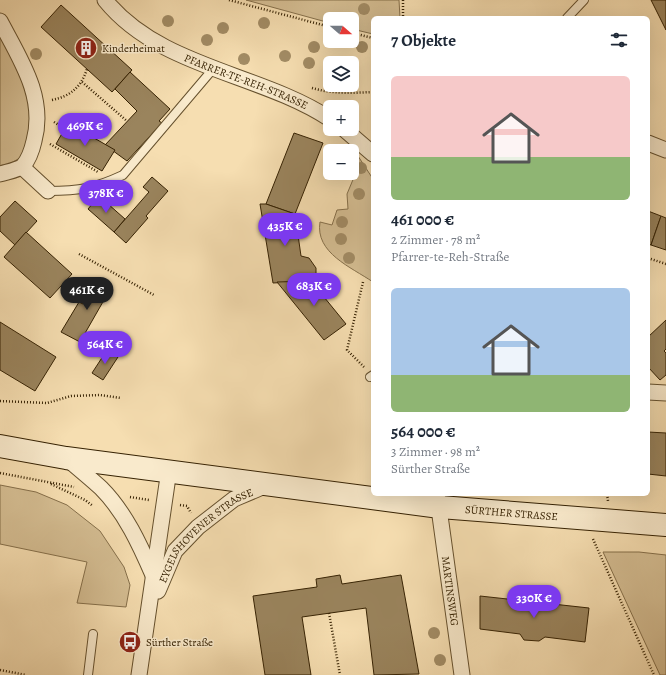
<!DOCTYPE html>
<html lang="de">
<meta charset="utf-8">
<style>
body{margin:0;font-family:Alegreya,serif;background:#f6f6f7;color:#1f2937;height:100vh;display:flex;flex-direction:column;font-size:15px;white-space:nowrap}
*{box-sizing:border-box;margin:0}
p{font-size:13px;color:#747a83}
.icon{flex:none;width:22px;height:22px;fill:none;stroke:currentColor;stroke-width:2;stroke-linecap:round;stroke-linejoin:round}
.map{position:relative;flex:1;overflow:hidden}
.sheet{position:absolute;left:371px;top:16px;width:279px;height:480px;display:flex;flex-direction:column;background:#fff;border-radius:6px;box-shadow:0 4px 16px #0002}
.sheet>*{flex:none}
.needle{width:26px;rotate:110deg}
.controls{position:absolute;left:323px;top:12px;display:grid;gap:8px}
.controls a{display:grid;place-items:center;width:36px;height:36px;border-radius:6px;background:#fff;box-shadow:0 4px 16px #0002;font-size:20px}
.price{position:absolute;translate:-50% -34px;padding:0 9px;border-radius:14px;background:#7c3aed;color:#fff;font-size:13px;line-height:26px;filter:drop-shadow(0 1px 2px #0008)}
.price::after{content:'';position:absolute;left:50%;top:24px;width:12px;height:9px;margin-left:-6px;background:inherit;clip-path:polygon(0 0,100% 0,50% 100%)}
.price.current{background:#222;color:#fff}
ul{padding:0;list-style:none}
li{display:grid;align-content:center;gap:8px;height:212px;padding:0 20px}
li span{display:grid;place-items:center;height:124px;border-radius:6px;color:#555}
li>.icon{margin-inline-start:auto}
span .icon{width:72px;height:72px;fill:#fffc;stroke-width:1}
li b{font-size:17px}
h2{display:flex;justify-content:space-between;align-items:center;height:48px;padding:0 20px;font-size:17px}
.map>svg:first-child{display:block}
.green{fill:#d5be93;stroke:#86704b}
.building{fill:#9a845d;stroke:#362203}
.lines{fill:none;stroke-linecap:round;stroke-linejoin:round}
.lane-casing{stroke:#66512e;stroke-width:10}
.street-casing{stroke:#66512e;stroke-width:17}
.secondary-casing{stroke:#362203;stroke-width:24}
.path{stroke:#362203;stroke-width:2.5;stroke-dasharray:1 2;stroke-linecap:butt}
.lane{stroke:#f9eacc;stroke-width:8}
.street{stroke:#f9eacc;stroke-width:15}
.secondary{stroke:#f9eacc;stroke-width:22}
.tree{fill:#a28c65}
.labels{text-anchor:middle;stroke-width:3;stroke-linejoin:round;paint-order:stroke}
.poi-label{font-size:11px;fill:#362203;stroke:#f9eacc;text-anchor:start}
.street-label{font-size:11px;fill:#362203;stroke:#f9eacc}
</style>
<div class="map">
<svg width="666" height="675" viewBox="0 0 666 675">
<rect width="100%" height="100%" fill="#f6deb1"/>
<filter id="stains"><feTurbulence type="fractalNoise" baseFrequency=".005" numOctaves="4"/><feColorMatrix values="0 0 0 0 .2 0 0 0 0 .09 0 0 0 0 .02 0 0 0 .5 -.17"/></filter>
<radialGradient id="worn" r=".72"><stop offset=".6" stop-color="#630" stop-opacity="0"/><stop offset="1" stop-color="#630" stop-opacity=".3"/></radialGradient>
<!-- green -->
<g class="green">
<path d="M 246,0 L 399,0 L 400,18 L 373,18 L 373,34 L 352,29 L 352,19 L 330,19 L 330,23 Z"/>
<path d="M 0,36 L 31,93 L 32,119 L 26,148 L 20,158 L 0,169 Z"/>
<path d="M 352,154 L 358,156 L 373,179 L 373,282 C 351,267 315,253 320,222 L 332,225 L 337,210 L 348,209 L 347,194 L 357,170 L 356,164 L 352,165 Z"/>
<path d="M 0,485 L 36,492 L 67,505 L 100,531 L 124,567 L 130,585 L 126,607 L 77,603 L 87,562 L 0,544 Z"/>
<path d="M 603,552 L 639,552 L 666,555 L 666,675 L 660,675 Z"/>
</g>
<!-- building -->
<g class="building">
<path d="M 651,0 L 666,0 L 666,30 Z"/>
<path d="M 61,5 L 132,70 L 112,92 L 41,27 Z"/>
<path d="M 130,72 L 170,109 L 159,121 L 162,123 L 127,161 L 105,145 L 137,111 L 115,89 Z"/>
<path d="M 68,123 L 115,150 L 102,171 L 56,144 Z"/>
<path d="M 294,133 L 323,143 L 295,214 L 266,204 Z"/>
<path d="M 152,177 L 168,191 L 146,216 L 148,218 L 126,243 L 114,232 L 149,192 L 143,187 Z"/>
<path d="M 99,196 L 125,219 L 114,232 L 88,209 Z"/>
<path d="M 15,201 L 37,221 L 15,245 L 0,231 L 0,217 Z"/>
<path d="M 260,204 L 266,204 L 295,214 L 301,256 L 309,258 L 316,268 L 316,275 L 311,281 L 273,283 Z"/>
<path d="M 648,211 L 661,216 L 651,245 L 648,244 Z"/>
<path d="M 661,216 L 666,218 L 666,250 L 651,245 Z"/>
<path d="M 26,232 L 72,274 L 50,298 L 4,257 Z"/>
<path d="M 97,278 L 112,286 L 80,342 L 61,332 L 79,302 L 83,304 Z"/>
<path d="M 311,281 L 346,324 L 324,340 L 277,282 Z"/>
<path d="M 666,320 L 666,349 L 664,351 L 666,353 L 666,375 L 660,380 L 648,367 L 648,337 Z"/>
<path d="M 0,322 L 56,357 L 35,391 L 0,370 Z"/>
<path d="M 107,350 L 118,357 L 103,380 L 92,373 Z"/>
<path d="M 648,432 L 666,433 L 666,476 L 648,474 Z"/>
<path d="M 340,575 L 342,584 L 401,575 L 419,674 L 374,675 L 366,608 L 302,617 L 311,675 L 265,675 L 253,596 L 317,587 L 316,579 Z"/>
<path d="M 480,596 L 589,608 L 585,642 L 545,637 L 539,641 L 524,640 L 520,634 L 480,629 Z"/>
</g>
<g class="lines">
<!-- lane casing -->
<g class="lane-casing">
<g id="lane">
<path d="M 567,18 L 584,0"/>
<path d="M 48,191 C 80,191 95,188 123,175 L 213,69"/>
<path d="M 370,377 L 373,375"/>
<path d="M 88,675 L 93,634"/>
</g>
</g>
<!-- street casing -->
<g class="street-casing">
<g id="street">
<path id="s1" d="M 105,0 C 160,68 260,73 330,119"/>
<path d="M 0,21 C 20,59 46,97 34,141 C 32,150 29,159 23,166 C 18,170 6,172 0,174"/>
<path d="M 344,129 L 373,154"/>
<path d="M 648,143 L 666,150"/>
<path d="M 22,167 L 48,191"/>
<path d="M 648,392 L 666,393"/>
<path d="M 66,458 C 78,468 90,478 101,488 C 125,512 140,545 153,575"/>
<path id="s2" d="M 437,494 L 462,675"/>
<path id="s3" d="M 158,591 L 175,551 L 198,527 L 234,499 L 267,485"/>
<path d="M 139,675 L 169,470"/>
</g>
</g>
<!-- secondary casing -->
<g class="secondary-casing">
<g id="secondary">
<path id="s4" d="M 0,446 L 66,458 L 440,507 L 666,525"/>
</g>
</g>
<!-- path -->
<g class="path">
<path d="M 229,0 L 330,27"/>
<path d="M 403,0 L 403,18"/>
<path d="M 352,33 L 373,38"/>
<path d="M 82,82 L 127,121"/>
<path d="M 312,88 C 332,94 353,93 373,92"/>
<path d="M 52,100 C 71,96 81,87 87,69"/>
<path d="M 54,122 L 65,129"/>
<path d="M 50,144 L 98,172"/>
<path d="M 79,254 L 154,295"/>
<path d="M 648,258 L 666,264"/>
<path d="M 363,282 L 347,350 L 364,367"/>
<path d="M 0,401 L 47,403 L 71,396 L 100,395 L 121,398"/>
<path d="M 0,473 L 74,487"/>
<path d="M 51,484 L 85,500 L 93,506"/>
<path d="M 607,494 L 608,501"/>
<path d="M 130,497 L 149,500"/>
<path d="M 180,505 L 187,506 L 191,513"/>
<path d="M 593,539 L 654,675"/>
<path d="M 329,613 L 340,675"/>
<path d="M 0,670 L 26,675"/>
</g>
<!-- lane -->
<use href="#lane" class="lane"/>
<!-- street -->
<use href="#street" class="street"/>
<!-- secondary -->
<use href="#secondary" class="secondary"/>
</g>
<!-- trees -->
<g class="tree">
<circle cx="364" cy="9" r="6"/>
<circle cx="168" cy="21" r="6"/>
<circle cx="264" cy="23" r="6"/>
<circle cx="223" cy="28" r="6"/>
<circle cx="207" cy="40" r="6"/>
<circle cx="314" cy="47" r="6"/>
<circle cx="362" cy="47" r="6"/>
<circle cx="36" cy="54" r="6"/>
<circle cx="285" cy="56" r="6"/>
<circle cx="244" cy="59" r="6"/>
<circle cx="309" cy="63" r="6"/>
<circle cx="361" cy="168" r="6"/>
<circle cx="359" cy="194" r="6"/>
<circle cx="342" cy="222" r="6"/>
<circle cx="341" cy="239" r="6"/>
<circle cx="349" cy="258" r="6"/>
<circle cx="434" cy="633" r="6"/>
<circle cx="440" cy="660" r="6"/>
</g>
<!-- icons -->
<defs>
<g id="building-disc" transform="scale(1.15)"><circle r="9.5" fill="#8f2418" stroke="#f9eacc"/><path d="M-4-6H4V6H1V3H-1V6H-4ZM-2.5-4.3h1.7v1.8h-1.7ZM.8-4.3h1.7v1.8H.8ZM-2.5-1h1.7V.8h-1.7ZM.8-1h1.7V.8H.8Z" fill="#fff"/></g>
<g id="bus-disc" transform="scale(1.15)"><circle r="9.5" fill="#8f2418" stroke="#f9eacc"/><path d="M-5-6H5V4H4V6H2V4H-2V6H-4V4H-5ZM-3.5-4V0h7V-4ZM-3.5 1.2v1.5H-2V1.2ZM2 1.2v1.5H3.5V1.2Z" fill="#fff"/></g>
</defs>
<g fill-rule="evenodd">
<use href="#building-disc" x="86" y="48"/>
<use href="#bus-disc" x="130" y="642"/>
</g>
<g class="labels">
<!-- poi labels -->
<g class="poi-label">
<text x="102" y="52">Kinderheimat</text>
<text x="146" y="646">Sürther Straße</text>
</g>
<!-- street labels -->
<g class="street-label">
<text dy="4" stroke="none"><textPath href="#s1" startOffset="165">PFARRER-TE-REH-STRASSE</textPath></text>
<text dy="4" stroke="none"><textPath href="#s4" startOffset="516">SÜRTHER STRASSE</textPath></text>
<text dy="4" stroke="none"><textPath href="#s3" startOffset="76">EYGELSHOVENER STRASSE</textPath></text>
<text dy="4" stroke="none"><textPath href="#s2" startOffset="98">MARTINSWEG</textPath></text>
</g>
</g>
<rect width="100%" height="100%" filter="url(#stains)"/>
<rect width="100%" height="100%" fill="url(#worn)"/>
</svg>
<div class="controls">
<a><svg class="needle" viewBox="-14 -14 28 28"><path d="M0-13l5 13h-10z" fill="#e53935"/><path d="M0 13l5-13h-10z" fill="#747a83"/></svg></a>
<a><svg class="icon" aria-label="layers" viewBox="0 0 24 24"><path d="M12 4l9 5-9 5-9-5zM3 14l9 5 9-5"/></svg></a>
<a>+</a>
<a>−</a>
</div>
<b class="price" style="left:85px;top:147px">469K €</b>
<b class="price" style="left:106px;top:214px">378K €</b>
<b class="price" style="left:285px;top:247px">435K €</b>
<b class="price" style="left:314px;top:307px">683K €</b>
<b class="price current" style="left:87px;top:311px">461K €</b>
<b class="price" style="left:105px;top:365px">564K €</b>
<b class="price" style="left:534px;top:619px">330K €</b>
<section class="sheet">
<h2>7 Objekte<svg class="icon" aria-label="filters" viewBox="0 0 24 24"><path d="M4 7h16M4 17h16"/><circle cx="9" cy="7" r="2"/><circle cx="15" cy="17" r="2"/></svg></h2>
<ul>
<li><span style="background:linear-gradient(#f6c9c9 65%,#8fb573 0)"><svg class="icon" aria-label="home" viewBox="0 0 24 24"><path d="M3 11l9-7 9 7M6 9v11h12V9"/></svg></span><div><b>461 000 €</b><p>2 Zimmer · 78 m²</p><p>Pfarrer-te-Reh-Straße</p></div></li>
<li><span style="background:linear-gradient(#a9c7e8 70%,#8fb573 0)"><svg class="icon" aria-label="home" viewBox="0 0 24 24"><path d="M3 11l9-7 9 7M6 9v11h12V9"/></svg></span><div><b>564 000 €</b><p>3 Zimmer · 98 m²</p><p>Sürther Straße</p></div></li>
</ul>
</section>
</div>
